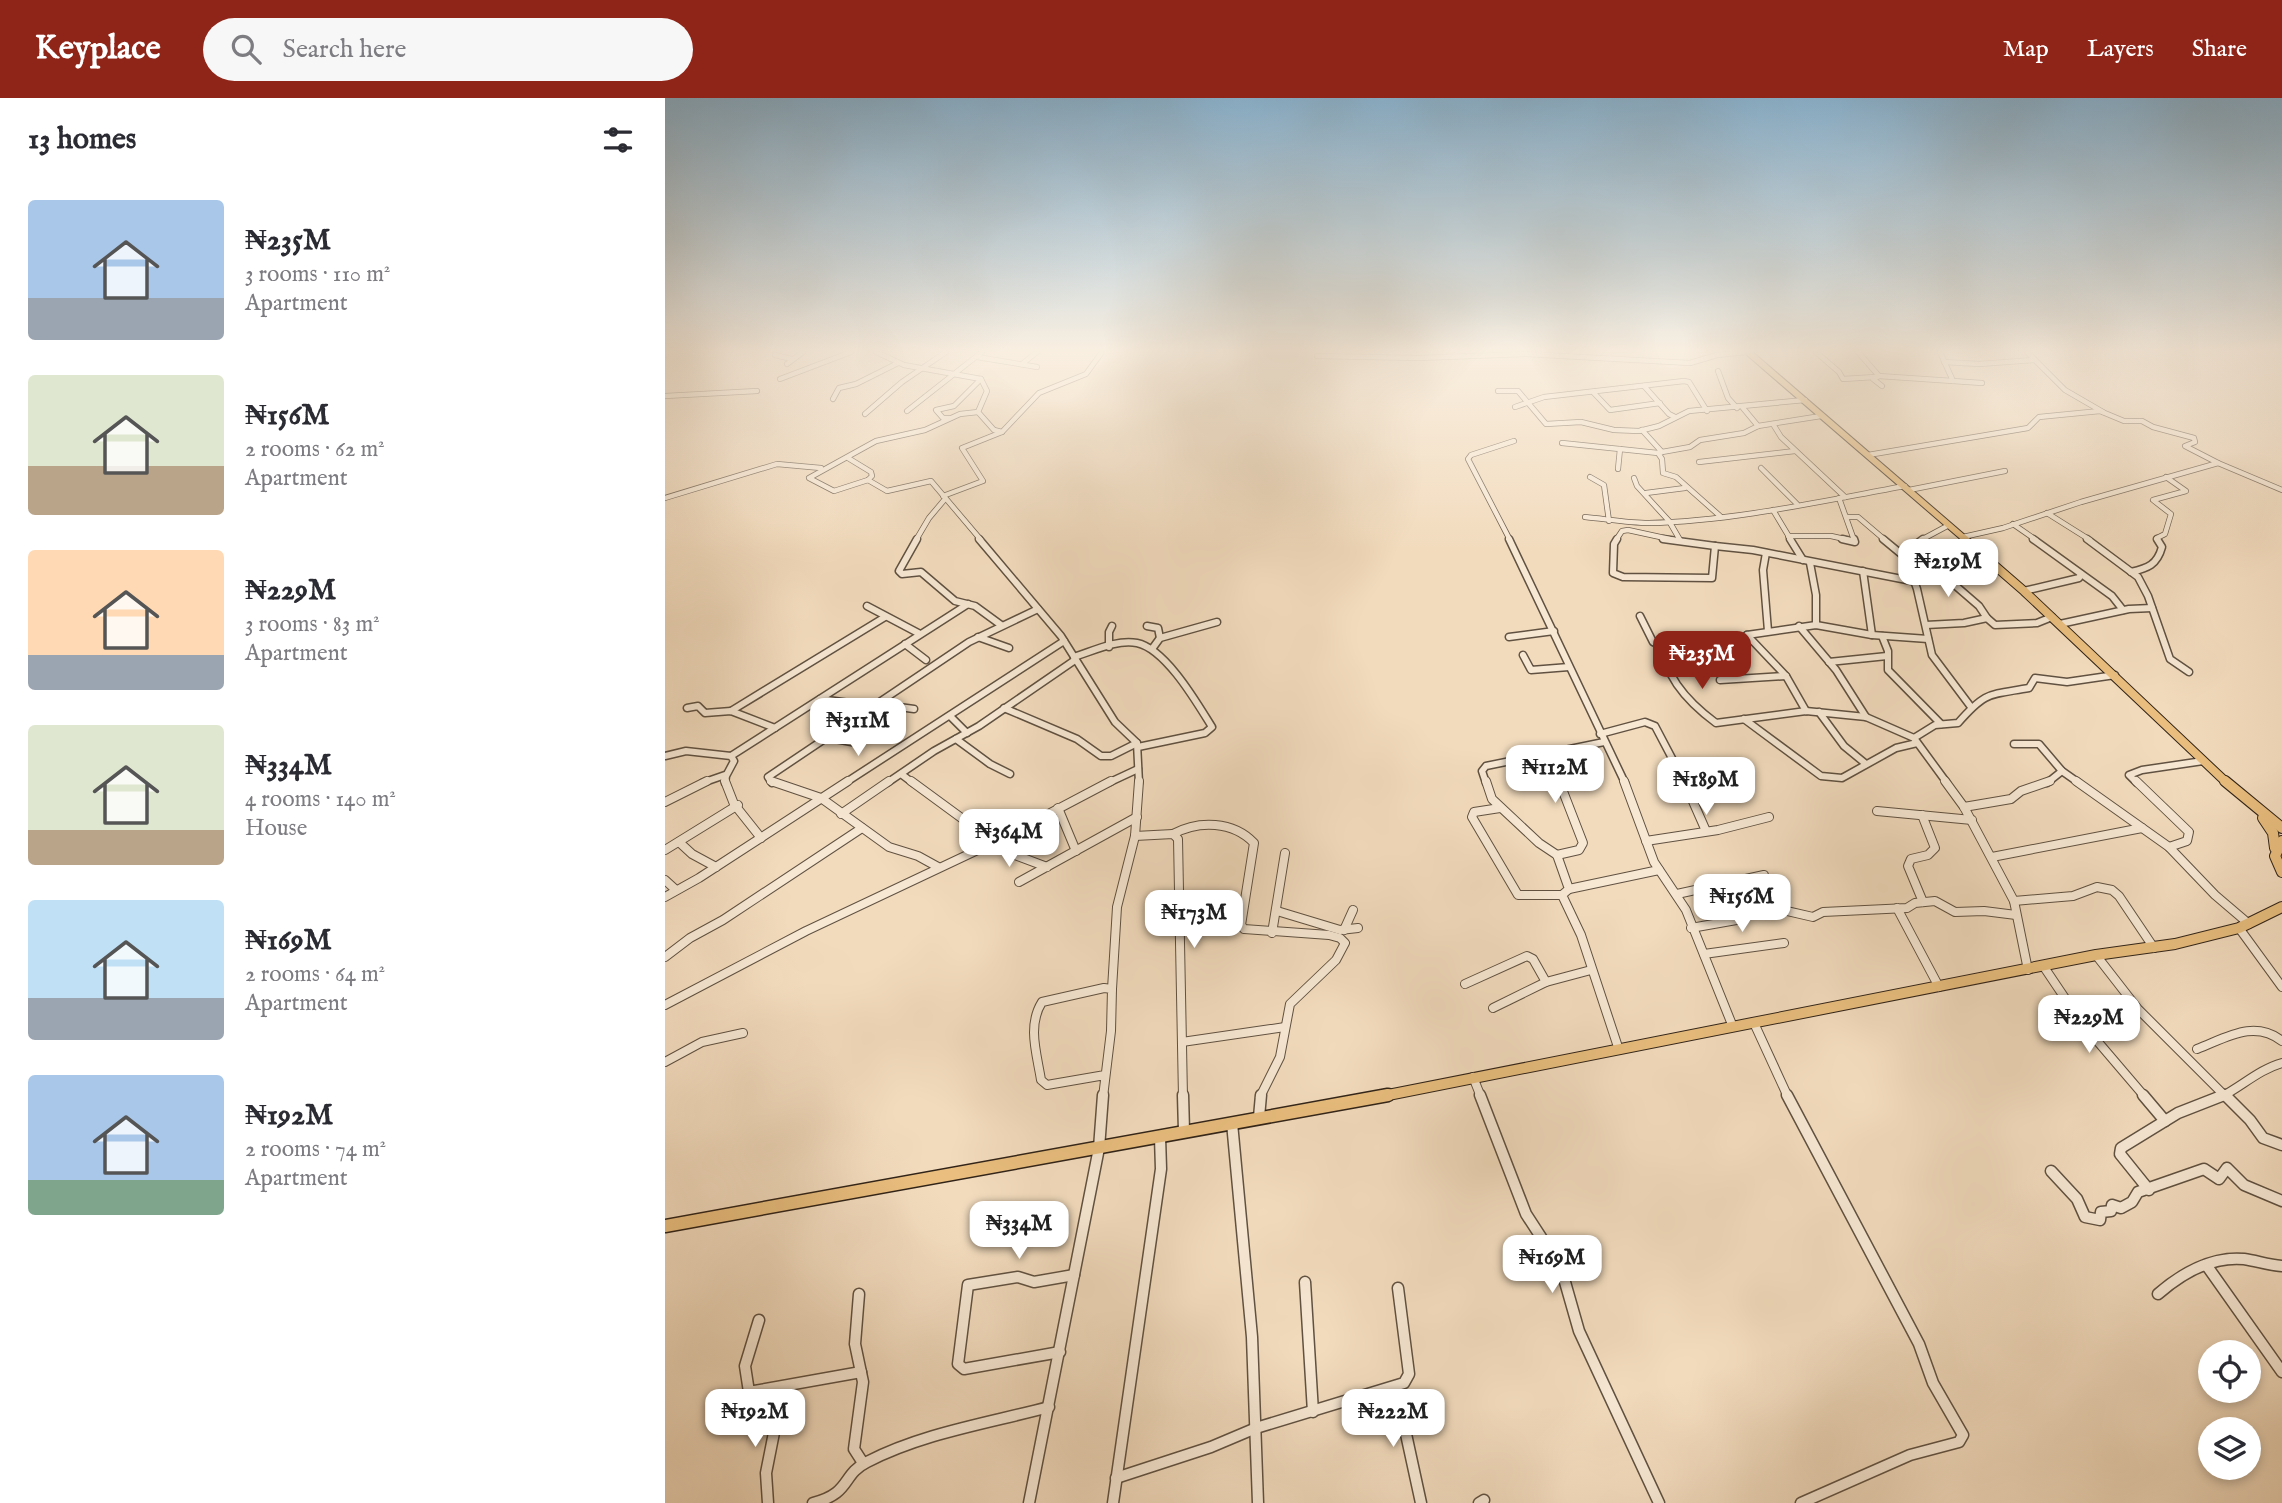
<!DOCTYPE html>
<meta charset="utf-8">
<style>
body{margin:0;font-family:"IM FELL English",serif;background:#f7f7f7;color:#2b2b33;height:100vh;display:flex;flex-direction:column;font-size:26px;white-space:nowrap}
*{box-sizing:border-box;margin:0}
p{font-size:23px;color:#7c7c81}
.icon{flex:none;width:38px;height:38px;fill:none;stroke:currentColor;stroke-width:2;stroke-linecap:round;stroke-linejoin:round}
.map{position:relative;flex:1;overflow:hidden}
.drawer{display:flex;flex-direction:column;background:#fff;width:665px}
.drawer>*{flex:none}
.tools{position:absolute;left:1533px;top:1242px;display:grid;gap:14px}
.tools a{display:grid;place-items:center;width:63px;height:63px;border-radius:50%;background:#fff;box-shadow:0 4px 10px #0003;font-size:35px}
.price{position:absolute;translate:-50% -60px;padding:0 16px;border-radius:14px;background:#fff;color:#222;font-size:23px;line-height:46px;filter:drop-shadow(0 2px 4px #0008)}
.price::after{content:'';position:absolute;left:50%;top:42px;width:21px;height:16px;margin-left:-10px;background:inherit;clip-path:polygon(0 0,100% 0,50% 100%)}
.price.active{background:#8f2418;color:#fff}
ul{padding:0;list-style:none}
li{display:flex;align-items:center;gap:21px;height:175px;padding:0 28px}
li span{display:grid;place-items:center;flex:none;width:196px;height:140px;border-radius:7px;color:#555}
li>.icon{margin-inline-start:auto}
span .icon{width:84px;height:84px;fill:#fffc;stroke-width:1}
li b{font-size:30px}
h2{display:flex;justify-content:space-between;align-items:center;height:84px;padding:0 28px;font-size:30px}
header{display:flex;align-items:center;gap:42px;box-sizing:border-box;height:98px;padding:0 35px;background:#8f2418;color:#fff}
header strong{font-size:33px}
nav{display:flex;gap:38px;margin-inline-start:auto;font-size:24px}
.search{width:490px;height:63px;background:#f7f7f7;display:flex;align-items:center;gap:18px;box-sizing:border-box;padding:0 24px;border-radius:38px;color:#7c7c81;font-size:26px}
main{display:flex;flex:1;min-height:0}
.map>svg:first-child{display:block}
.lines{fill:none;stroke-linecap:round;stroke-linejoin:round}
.minor-far3-casing{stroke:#605141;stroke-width:6}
.minor-far2-casing{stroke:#605141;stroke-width:9}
.minor-far1-casing{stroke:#605141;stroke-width:10}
.minor-casing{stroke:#605141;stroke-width:13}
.major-far3-casing{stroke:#302318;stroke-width:8}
.major-far2-casing{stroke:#302318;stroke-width:10}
.major-far1-casing{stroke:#302318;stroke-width:12}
.major-casing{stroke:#302318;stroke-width:15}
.minor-far3{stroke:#f7e8d4;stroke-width:4.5}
.minor-far2{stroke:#f7e8d4;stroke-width:6}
.minor-far1{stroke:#f7e8d4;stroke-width:8}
.minor{stroke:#f7e8d4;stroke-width:10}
.major-far3{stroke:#e9be7e;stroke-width:6}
.major-far2{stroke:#e9be7e;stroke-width:8}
.major-far1{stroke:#e9be7e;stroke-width:10}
.major{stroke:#e9be7e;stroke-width:12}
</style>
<header>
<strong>Keyplace</strong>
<div class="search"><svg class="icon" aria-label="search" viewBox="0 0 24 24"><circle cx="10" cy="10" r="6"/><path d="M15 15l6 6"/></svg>Search here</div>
<nav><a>Map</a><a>Layers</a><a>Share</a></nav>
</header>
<main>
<section class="drawer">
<h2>13 homes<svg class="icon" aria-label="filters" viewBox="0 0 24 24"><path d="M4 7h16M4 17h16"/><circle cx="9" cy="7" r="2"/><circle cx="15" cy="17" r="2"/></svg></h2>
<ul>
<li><span style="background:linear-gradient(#a9c7e8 70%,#9aa5b1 0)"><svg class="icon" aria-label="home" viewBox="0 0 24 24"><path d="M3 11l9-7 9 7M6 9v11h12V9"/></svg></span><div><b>₦235M</b><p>3 rooms · 110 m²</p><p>Apartment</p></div></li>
<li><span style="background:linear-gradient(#dfe7d0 65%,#b9a48a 0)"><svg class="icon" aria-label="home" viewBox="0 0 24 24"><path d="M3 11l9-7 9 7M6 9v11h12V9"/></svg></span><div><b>₦156M</b><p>2 rooms · 62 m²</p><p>Apartment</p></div></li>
<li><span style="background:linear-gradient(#ffd9b3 75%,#9aa5b1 0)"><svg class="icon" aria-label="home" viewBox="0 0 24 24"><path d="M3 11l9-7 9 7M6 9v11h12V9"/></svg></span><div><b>₦229M</b><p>3 rooms · 83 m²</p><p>Apartment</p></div></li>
<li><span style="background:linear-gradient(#dfe7d0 75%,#b9a48a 0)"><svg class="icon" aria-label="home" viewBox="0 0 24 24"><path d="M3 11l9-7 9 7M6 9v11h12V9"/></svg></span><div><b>₦334M</b><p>4 rooms · 140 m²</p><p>House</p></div></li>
<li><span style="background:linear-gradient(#bfe0f5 70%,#9aa5b1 0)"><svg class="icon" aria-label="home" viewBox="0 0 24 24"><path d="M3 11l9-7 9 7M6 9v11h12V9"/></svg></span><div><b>₦169M</b><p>2 rooms · 64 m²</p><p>Apartment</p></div></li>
<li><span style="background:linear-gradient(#a9c7e8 75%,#7fa58c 0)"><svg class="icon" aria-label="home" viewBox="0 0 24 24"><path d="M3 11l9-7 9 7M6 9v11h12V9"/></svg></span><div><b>₦192M</b><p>2 rooms · 74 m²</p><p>Apartment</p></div></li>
</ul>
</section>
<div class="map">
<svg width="1617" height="1405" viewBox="0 0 1617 1405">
<rect width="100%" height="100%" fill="#f2dbbd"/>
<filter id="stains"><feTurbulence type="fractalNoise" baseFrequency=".00286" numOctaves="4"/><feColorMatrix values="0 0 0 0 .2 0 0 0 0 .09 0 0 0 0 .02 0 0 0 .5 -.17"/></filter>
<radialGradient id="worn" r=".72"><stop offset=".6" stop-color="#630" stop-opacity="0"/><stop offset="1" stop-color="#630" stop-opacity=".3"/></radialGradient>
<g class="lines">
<!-- minor-far3 casing -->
<g class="minor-far3-casing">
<g id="minor-far3">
<path d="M 211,254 L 239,267 L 316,281 L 322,293 L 313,314 L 329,332 L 337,334 L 374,295 L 421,276 L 437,254"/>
<path d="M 1151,254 L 1174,274 L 1178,281 L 1210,279"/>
<path d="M 1193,254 L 1214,278 L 1208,281 L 1217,288"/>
<path d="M 1275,254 L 1288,283 L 1317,285"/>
<path d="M 1362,254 L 1400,292 L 1438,314"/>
<path d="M 110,257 L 127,261"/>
<path d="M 652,258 L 753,260 L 861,256 L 1025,265 L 1052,257 L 1081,254"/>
<path d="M 312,259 L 372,269"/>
<path d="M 1279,264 L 1314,266 L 1369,262"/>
<path d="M 122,266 L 138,254"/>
<path d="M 357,266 L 372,254"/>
<path d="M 1053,273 L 1063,300 L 1072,310"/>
<path d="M 1214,278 L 1288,283"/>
<path d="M 115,281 L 186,254"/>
<path d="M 979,288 L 1004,316 L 1010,319"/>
<path d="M 833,293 L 853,293 L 881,326 L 916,324 L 949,332 L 974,333 L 994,328 L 1024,313 L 1140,302"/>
<path d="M 928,294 L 945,312 L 995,305"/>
<path d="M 0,298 L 92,293"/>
<path d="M 168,301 L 174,290 L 191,286 L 233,265"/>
<path d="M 850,309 L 879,299 L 1019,283 L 1024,284 L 1042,313"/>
<path d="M 1078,310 L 1093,328"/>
<path d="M 242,313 L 317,254"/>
<path d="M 313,314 L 295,316 L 260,332 L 211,343 L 144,380 L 169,393 L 203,382 L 222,393 L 266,383 L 316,442"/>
<path d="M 200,316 L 237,284 L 281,254"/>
<path d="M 285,320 L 278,320 L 271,312 L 289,308 L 316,281"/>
<path d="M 1108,326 L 1116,339 L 1180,399"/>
<path d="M 977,332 L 997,354 L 993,355 L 997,361 L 998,375 L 1011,379 L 1055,418"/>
<path d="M 897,345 L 993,355"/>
<path d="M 997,354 L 1025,349 L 1035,342 L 1079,335 L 1093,328 L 1156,318"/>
<path d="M 1203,357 L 1363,330 L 1374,319 L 1435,313 L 1459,323 L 1477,323 L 1488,329 L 1529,340 L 1530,344 L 1520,348 L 1553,365 L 1416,404 L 1338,430 L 1298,439"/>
<path d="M 183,360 L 206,374 L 207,378 L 203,382"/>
<path d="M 1034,364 L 1130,353"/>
<path d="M 1553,365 L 1617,392"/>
<path d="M 1096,370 L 1132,406"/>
<path d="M 953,371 L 955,351"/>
<path d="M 925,379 L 939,387 L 944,423"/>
<path d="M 969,380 L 972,388 L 1004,423 L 1015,442"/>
<path d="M 1244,392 L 1340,373"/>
<path d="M 981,395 L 1020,390"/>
<path d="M 278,398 L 318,383 L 297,350 L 337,334"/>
<path d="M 0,400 L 112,366 L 156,370"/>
<path d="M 1174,400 L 1189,442"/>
<path d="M 1108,412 L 1126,442"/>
<path d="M 1382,415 L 1425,442"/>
<path d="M 920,419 C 941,421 963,425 984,425 C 1069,423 1157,403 1240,388"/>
<path d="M 1182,419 L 1193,419 L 1220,442"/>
<path d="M 1348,426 L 1371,442"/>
<path d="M 1123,438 L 1166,438 L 1184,442"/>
<path d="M 251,442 L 264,420 L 280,401"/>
<path d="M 845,442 L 803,361 L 806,357 L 849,343"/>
<path d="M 951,442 L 957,433 L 963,432 L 1009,442"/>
<path d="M 1256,442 L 1284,427"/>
<path d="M 1493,442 L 1492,440 L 1500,436 L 1506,416 L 1488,402 L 1521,393 L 1501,379"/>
</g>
</g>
<!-- minor-far2 casing -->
<g class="minor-far2-casing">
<g id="minor-far2">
<path d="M 252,441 L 234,473 L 237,476 L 256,474 L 290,503 L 310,508 L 336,527"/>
<path d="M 314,441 L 396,538 L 450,624 L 472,645 L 474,685"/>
<path d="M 844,441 L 960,685"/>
<path d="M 952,441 L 949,446 L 948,475 L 958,479 L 1047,480 L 1050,448"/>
<path d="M 998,441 L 1050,448"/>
<path d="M 1125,441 L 1138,462"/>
<path d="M 1177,441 L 1190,444 L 1189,441"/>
<path d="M 1218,441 L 1241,460 L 1252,491 L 1267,557 L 1306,609"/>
<path d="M 1368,441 L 1447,498 L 1458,512"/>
<path d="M 1422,441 L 1473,479 L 1483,498 L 1505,561 L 1524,574"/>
<path d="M 1050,448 L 1088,452 L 1247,483 L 1277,476 L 1314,508 L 1322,520"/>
<path d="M 1101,455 L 1098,472 L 1103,533"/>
<path d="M 1238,456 L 1258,441"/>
<path d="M 1145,465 L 1151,497 L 1151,527"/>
<path d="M 1198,473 L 1207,537"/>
<path d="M 1466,474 C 1483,470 1492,467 1497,449 L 1492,441"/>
<path d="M 1359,493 L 1414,480 L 1416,476"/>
<path d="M 202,508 L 255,536"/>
<path d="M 975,518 L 988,544 L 995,547 L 1077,541 L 1082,537 L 1151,527 L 1207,537 L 1263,541"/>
<path d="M 1395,526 L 1464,511 L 1487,510"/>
<path d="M 1261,527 L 1299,525 L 1322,520 L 1330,527 L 1372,525 L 1387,519"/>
<path d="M 482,528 L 493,530 L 495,540"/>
<path d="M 1134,528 L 1171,572 L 1201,619"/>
<path d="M 1082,537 L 1121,578 L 1141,613"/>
<path d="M 1217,538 L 1223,553 L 1223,572 L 1276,626"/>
<path d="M 313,539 L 344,550"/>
<path d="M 844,539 L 889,533"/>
<path d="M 240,546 L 261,562"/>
<path d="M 999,547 C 998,579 1027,607 1051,625 L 1141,613 L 1201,619 L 1249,640 L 1282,685"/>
<path d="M 444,549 L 444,534 L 447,528"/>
<path d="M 487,551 L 495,540 L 552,524"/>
<path d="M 858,557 L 866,572 L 904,569"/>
<path d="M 409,559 C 428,553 452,541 472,545 C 501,551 532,605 547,629 L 540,635 L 473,649"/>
<path d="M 1164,564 L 1222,558"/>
<path d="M 1055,582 L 1121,578"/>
<path d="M 155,601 L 207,608"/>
<path d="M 212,606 L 249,611"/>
<path d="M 22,610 L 33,608 L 40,615 L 66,613 L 110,630"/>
<path d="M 339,610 L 412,641 L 436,658 L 446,658 L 472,645"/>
<path d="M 66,613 L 220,519"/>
<path d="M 1154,614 L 1179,648 L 1201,666"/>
<path d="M 285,618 L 302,635"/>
<path d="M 1079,621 L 1156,678 L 1177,680 L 1231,650 L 1252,645"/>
<path d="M 935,636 L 980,624 L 990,628 L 1020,685"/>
<path d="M 159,639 L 192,645"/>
<path d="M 1249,640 L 1270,627 L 1293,625 C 1321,593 1324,597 1364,590 L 1370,580 L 1402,584 L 1450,577"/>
<path d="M 291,641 L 325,666 L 345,676"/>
<path d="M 1349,646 L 1374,646 L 1397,673 L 1414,685"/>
<path d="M 882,656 L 895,685"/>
<path d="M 0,658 L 21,653 L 66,658 L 69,663 L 61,678 L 60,685"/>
<path d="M 66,658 L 303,506"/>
<path d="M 236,676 L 248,685"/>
<path d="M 37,685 L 60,677"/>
<path d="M 107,685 L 103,679 L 304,544 L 373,511"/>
<path d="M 180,685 L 399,543"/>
<path d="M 222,685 L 269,653 L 314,628 L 410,562"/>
<path d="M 443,685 L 473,671"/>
<path d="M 821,685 L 817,673 L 821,668 L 939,644"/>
<path d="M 1382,685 L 1397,673"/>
<path d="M 1472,685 L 1464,677 L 1477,672 L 1538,663"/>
</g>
</g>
<!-- minor-far1 casing -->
<g class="minor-far1-casing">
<g id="minor-far1">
<path d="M 60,683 L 69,706 L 96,740"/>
<path d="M 106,683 L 156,700 L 224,749 L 253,758 L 273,769"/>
<path d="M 246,683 L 306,727"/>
<path d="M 821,683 L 827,701 L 874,745 L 892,757 L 904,791 L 897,797 L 916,837 L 954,952"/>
<path d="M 959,683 L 989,764 L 1021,812 L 1068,929"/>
<path d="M 1019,683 L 1041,733"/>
<path d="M 1280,683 L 1299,709 L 1349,803 L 1363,872"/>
<path d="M 1411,683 L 1504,749 L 1550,797 L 1584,826"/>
<path d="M 1471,683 L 1524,734 L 1522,743 L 1504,749"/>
<path d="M 0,704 L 42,683"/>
<path d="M 1299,709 L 1346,701 L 1356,693 L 1385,683"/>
<path d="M 393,710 L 411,753"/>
<path d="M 835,710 L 809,714 L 807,719 L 853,797 L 897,797"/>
<path d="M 1212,713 L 1307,722"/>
<path d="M 176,716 L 224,683"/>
<path d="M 1257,717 L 1270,750 L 1263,757 L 1246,761 L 1243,768 L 1258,804"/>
<path d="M 508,736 C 534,722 568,723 589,745 L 576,827 L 579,831 L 664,837 L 675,840 L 680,845 L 671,862 L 625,906 L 615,959 L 595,999"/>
<path d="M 470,738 L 508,736 L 513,741 L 518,999"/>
<path d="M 336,741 L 342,754 L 382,769"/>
<path d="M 981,743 L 1053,732 L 1104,719"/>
<path d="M 14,744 L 27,756 L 51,769"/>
<path d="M 0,752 L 73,707"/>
<path d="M 892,757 L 914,752 L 918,745 L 894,683"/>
<path d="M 1327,759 L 1477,730"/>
<path d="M 0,782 L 11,792"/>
<path d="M 354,784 L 472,719"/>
<path d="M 904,791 L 994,772"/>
<path d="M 1012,796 L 1099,777"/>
<path d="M 0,799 L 34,780 L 183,683"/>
<path d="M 1349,803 L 1408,798 L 1432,789 L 1447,792 L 1454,798 L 1489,850"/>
<path d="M 1232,810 L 1274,889"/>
<path d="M 612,813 L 675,832 L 693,830"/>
<path d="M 1026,830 L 1077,821 L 1100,808 L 1148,819 L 1158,814 L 1242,810 L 1250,805 L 1270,803 L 1290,814 L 1319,813 L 1351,817"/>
<path d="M 1574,830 L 1617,889"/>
<path d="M 679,832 L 688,812"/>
<path d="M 607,835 L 620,755"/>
<path d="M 1039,856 L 1119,845"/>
<path d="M 1431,857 L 1473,911 L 1561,999"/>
<path d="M 0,859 L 25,840 L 58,822 L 197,730"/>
<path d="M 1379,869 L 1416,924 L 1480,999"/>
<path d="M 800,886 L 862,858 L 868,861 L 881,884"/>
<path d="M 447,891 L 452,809 L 470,738 L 474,683"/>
<path d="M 0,907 L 141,833 L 336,741 L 446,683"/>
<path d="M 828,910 L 881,884 L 926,872"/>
<path d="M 1089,925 L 1123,999"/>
<path d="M 517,944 L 620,929"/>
<path d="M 1532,951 C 1561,940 1589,921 1617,943"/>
<path d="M 0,964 L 37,944 L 78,935"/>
<path d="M 808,979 L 816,999"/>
<path d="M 438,999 L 446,933 L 447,891 L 439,890 L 377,904 C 362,928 372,956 376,982 L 382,987 L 440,977"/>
<path d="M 1556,999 C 1577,988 1595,971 1617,965"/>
</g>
</g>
<!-- minor casing -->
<g class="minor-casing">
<g id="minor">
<path d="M 518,997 L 519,1033"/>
<path d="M 815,997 L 861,1116 L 896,1170 L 914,1233 L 994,1405"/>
<path d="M 1122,997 L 1254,1246 L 1268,1285 L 1298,1337 L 1294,1344 L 1245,1357 L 1136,1405"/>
<path d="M 1478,997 L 1500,1023"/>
<path d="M 1560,997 L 1585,1022 L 1598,1040 L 1617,1047"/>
<path d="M 594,1019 L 596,997"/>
<path d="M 567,1025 L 587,1239 L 593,1405"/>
<path d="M 1386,1073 L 1412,1101 L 1420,1119 L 1435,1122 L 1436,1114 L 1446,1113 L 1447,1107 L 1456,1110 L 1467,1104 L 1473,1094 L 1539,1071 L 1554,1081 L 1562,1070 L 1579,1087 L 1617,1103"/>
<path d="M 1484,1092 L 1455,1056 L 1456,1050 L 1513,1015 L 1559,997"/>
<path d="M 1542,1168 L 1617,1274"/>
<path d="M 640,1184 L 648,1314"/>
<path d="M 194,1196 L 190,1246 L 198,1284 L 189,1351 L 198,1365"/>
<path d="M 1493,1196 C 1516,1176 1547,1158 1579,1161 C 1592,1163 1604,1167 1617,1168"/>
<path d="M 94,1222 L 80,1268 L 84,1294 L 196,1274"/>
<path d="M 395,1254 L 299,1271 L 293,1266 L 303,1187 L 353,1179 L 369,1184 L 409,1177"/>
<path d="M 731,1290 L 756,1405"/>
<path d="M 451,1380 L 546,1349 L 591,1330 L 739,1285 L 744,1276 L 733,1190"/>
<path d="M 103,1405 L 101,1375 L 118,1289"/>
<path d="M 148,1405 C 187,1395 176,1377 202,1364 C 258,1335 324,1325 384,1309"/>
<path d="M 364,1405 L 434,1050 L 438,997"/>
<path d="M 448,1405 L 496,1071 L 495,1039"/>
<path d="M 814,1405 L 819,1402"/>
</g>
</g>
<!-- major-far3 casing -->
<g class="major-far3-casing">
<path id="major-far3" d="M 1083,254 L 1301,442"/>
</g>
<!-- major-far2 casing -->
<g class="major-far2-casing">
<path id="major-far2" d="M 1299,441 L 1359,493 L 1562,685"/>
</g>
<!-- major-far1 casing -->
<g class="major-far1-casing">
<g id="major-far1">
<path d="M 1560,683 L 1617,730"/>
<path d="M 1598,720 L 1608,735 L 1610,750"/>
<path d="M 1617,743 L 1610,758 L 1617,774"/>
<path d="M 713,999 L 1431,857 L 1510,846 L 1574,830 L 1617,809"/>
</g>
</g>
<!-- major casing -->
<g class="major-casing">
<path id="major" d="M 0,1128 L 723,997"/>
</g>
<!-- minor-far3 -->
<use href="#minor-far3" class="minor-far3"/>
<!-- minor-far2 -->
<use href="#minor-far2" class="minor-far2"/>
<!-- minor-far1 -->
<use href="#minor-far1" class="minor-far1"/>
<!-- minor -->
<use href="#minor" class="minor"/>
<!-- major-far3 -->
<use href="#major-far3" class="major-far3"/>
<!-- major-far2 -->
<use href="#major-far2" class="major-far2"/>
<!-- major-far1 -->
<use href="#major-far1" class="major-far1"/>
<!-- major -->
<use href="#major" class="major"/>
</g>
<!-- sky -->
<linearGradient id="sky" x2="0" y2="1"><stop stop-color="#8ab6d5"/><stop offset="0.56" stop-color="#f9efe1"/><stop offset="1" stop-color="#f9efe1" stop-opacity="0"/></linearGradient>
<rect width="1617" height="451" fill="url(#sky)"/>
<rect width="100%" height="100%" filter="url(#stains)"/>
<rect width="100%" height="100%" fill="url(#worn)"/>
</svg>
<div class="tools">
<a><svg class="icon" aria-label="locate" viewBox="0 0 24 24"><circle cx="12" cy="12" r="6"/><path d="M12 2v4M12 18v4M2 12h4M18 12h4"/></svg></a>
<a><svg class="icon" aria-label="layers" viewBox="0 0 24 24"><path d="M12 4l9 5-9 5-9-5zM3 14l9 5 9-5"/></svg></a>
</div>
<b class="price" style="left:1283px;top:501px">₦219M</b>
<b class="price active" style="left:1037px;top:593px">₦235M</b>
<b class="price" style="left:193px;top:660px">₦311M</b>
<b class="price" style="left:890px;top:707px">₦112M</b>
<b class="price" style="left:1041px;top:719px">₦189M</b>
<b class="price" style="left:344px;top:771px">₦364M</b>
<b class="price" style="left:1077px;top:836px">₦156M</b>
<b class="price" style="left:529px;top:852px">₦173M</b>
<b class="price" style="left:1424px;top:957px">₦229M</b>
<b class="price" style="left:354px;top:1163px">₦334M</b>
<b class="price" style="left:887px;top:1197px">₦169M</b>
<b class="price" style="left:90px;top:1351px">₦192M</b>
<b class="price" style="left:728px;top:1351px">₦222M</b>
</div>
</main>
